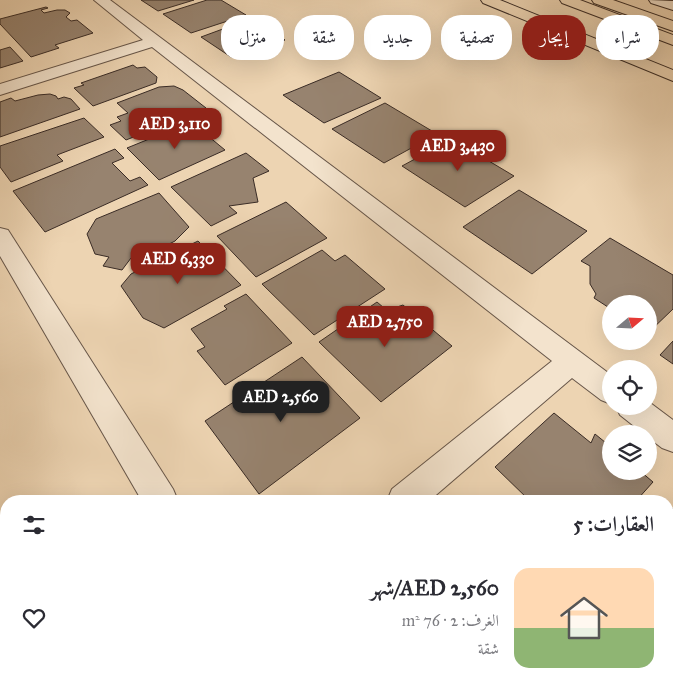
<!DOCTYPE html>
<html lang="ar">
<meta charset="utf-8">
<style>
body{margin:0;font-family:"IM FELL Great Primer",Amiri,serif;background:#f7f7f7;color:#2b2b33;direction:rtl;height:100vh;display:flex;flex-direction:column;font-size:19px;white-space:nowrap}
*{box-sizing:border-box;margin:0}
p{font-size:16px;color:#7c7c81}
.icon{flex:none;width:28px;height:28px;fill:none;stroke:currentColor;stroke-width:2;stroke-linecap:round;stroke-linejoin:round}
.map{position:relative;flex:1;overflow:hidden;direction:ltr}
.drawer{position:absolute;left:0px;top:495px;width:674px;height:196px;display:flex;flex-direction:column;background:#fff;border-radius:20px 20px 0 0;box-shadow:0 5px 20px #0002;direction:rtl}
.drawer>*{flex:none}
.guide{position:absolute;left:15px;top:15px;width:644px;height:45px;direction:rtl;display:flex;gap:10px}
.needle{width:32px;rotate:71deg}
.buttons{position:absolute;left:602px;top:295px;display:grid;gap:10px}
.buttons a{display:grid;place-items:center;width:55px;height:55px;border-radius:50%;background:#fff;box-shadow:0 5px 20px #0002;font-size:25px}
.price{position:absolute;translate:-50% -42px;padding:0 11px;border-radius:10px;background:#8f2418;color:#fff;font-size:16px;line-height:32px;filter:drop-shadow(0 1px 2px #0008)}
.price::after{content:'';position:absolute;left:50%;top:30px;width:15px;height:11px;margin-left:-8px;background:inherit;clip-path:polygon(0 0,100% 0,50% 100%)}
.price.selected{background:#222;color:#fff}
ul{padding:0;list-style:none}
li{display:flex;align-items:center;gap:15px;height:125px;padding:0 20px}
li span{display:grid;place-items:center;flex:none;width:140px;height:100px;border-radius:15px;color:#555}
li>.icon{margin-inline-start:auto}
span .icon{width:60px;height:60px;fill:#fffc;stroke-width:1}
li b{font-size:21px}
h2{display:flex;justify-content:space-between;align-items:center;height:60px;padding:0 20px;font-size:21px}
.pill{padding:0 18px;border-radius:20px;background:#fff;box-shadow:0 5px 20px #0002;font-size:18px;line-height:45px}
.pill.selected{background:#8f2418;color:#fff}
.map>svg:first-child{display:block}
.building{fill:#97836f;stroke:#3a2c26}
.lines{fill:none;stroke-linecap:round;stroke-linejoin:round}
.street-casing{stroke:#675649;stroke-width:2}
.secondary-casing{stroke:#3a2c26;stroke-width:2}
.primary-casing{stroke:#3a2c26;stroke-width:2}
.highway-casing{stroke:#3a2c26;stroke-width:2}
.street{fill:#f3e3cd;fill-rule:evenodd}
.secondary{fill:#f3e3cd;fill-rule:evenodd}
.primary{fill:#edd4b2;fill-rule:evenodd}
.highway{fill:#edd4b2;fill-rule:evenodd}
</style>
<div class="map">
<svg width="673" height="691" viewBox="0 0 673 691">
<rect width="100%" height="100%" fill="#edd4b2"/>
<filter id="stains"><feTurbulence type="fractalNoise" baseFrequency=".004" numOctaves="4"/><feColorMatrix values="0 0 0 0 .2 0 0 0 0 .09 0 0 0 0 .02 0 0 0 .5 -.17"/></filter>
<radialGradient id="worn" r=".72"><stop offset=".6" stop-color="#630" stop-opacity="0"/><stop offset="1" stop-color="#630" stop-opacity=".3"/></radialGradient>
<!-- building -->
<g class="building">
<path d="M 141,0 L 194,0 L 158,11 Z"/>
<path d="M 207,0 L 221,0 L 246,15 L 191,33 L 163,14 Z"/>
<path d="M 46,7 L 48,8 L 41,10 L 44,13 L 57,10 L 65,10 L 70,13 L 66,17 L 71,21 L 77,20 L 93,33 L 55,45 L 59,48 L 31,57 L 0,24 L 0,19 Z"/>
<path d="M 250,19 L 285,40 L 231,57 L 201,37 Z"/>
<path d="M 10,47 L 23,61 L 0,68 L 0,50 Z"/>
<path d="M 133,65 L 137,68 L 145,67 L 157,77 L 156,83 L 93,106 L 74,88 L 84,85 L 81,83 Z"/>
<path d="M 339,72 L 381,98 L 324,123 L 283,95 Z"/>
<path d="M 174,86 L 183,90 L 206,108 L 126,140 L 110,125 L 121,121 L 117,117 L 128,113 L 117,103 L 159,87 Z"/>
<path d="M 50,94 L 56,96 L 58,99 L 64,97 L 71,99 L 80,109 L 0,137 L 0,102 L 11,98 L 15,101 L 38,95 Z"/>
<path d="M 385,103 L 437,134 L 384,163 L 332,129 Z"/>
<path d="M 84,118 L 104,137 L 57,155 L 63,161 L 11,182 L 0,167 L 0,146 Z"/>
<path d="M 191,122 L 225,150 L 159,180 L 127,148 Z"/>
<path d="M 452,139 L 514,176 L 465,207 L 402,166 Z"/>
<path d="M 115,149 L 124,158 L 112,163 L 130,181 L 140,177 L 148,185 L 45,232 L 13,191 Z"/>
<path d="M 246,153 L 269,171 L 253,178 L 258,202 L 229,206 L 237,213 L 211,226 L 171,187 Z"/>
<path d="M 519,190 L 587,231 L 532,274 L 463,227 Z"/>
<path d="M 159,193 L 189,227 L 175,241 L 144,257 L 131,258 L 122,270 L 103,266 L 109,257 L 95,254 L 87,234 L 96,219 Z"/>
<path d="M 286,202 L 327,238 L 256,277 L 217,236 Z"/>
<path d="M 610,238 L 673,275 L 673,309 L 649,332 L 649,304 L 611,304 L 611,309 L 594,298 L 596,294 L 590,284 L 590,266 L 581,261 Z"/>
<path d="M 198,241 L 241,285 L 164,328 L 143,318 L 121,286 L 131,274 Z"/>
<path d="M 322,250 L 335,261 L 345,255 L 385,289 L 314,335 L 262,284 Z"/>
<path d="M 246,294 L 292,343 L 225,385 L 197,351 L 205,347 L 191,329 L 227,309 L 224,306 Z"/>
<path d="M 377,302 L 384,308 L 394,308 L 403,305 L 452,346 L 381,402 L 319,342 Z"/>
<path d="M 673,341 L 673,364 L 660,355 Z"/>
<path d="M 302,357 L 360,418 L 259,494 L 205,421 Z"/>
<path d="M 554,413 L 591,443 L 595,434 L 611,447 L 611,471 L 640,471 L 653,482 L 636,501 L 530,501 L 495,467 Z"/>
<path d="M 668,505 L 673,509 L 673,633 L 668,628 Z"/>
<path d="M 668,651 L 673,656 L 673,691 L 503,691 L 508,685 L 668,685 Z"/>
<path d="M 233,685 L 241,685 L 245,691 L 226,691 Z"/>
<path d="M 289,685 L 448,685 L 451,689 L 450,691 L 293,691 Z"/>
</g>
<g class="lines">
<!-- street casing -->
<g class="street-casing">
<g id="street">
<path d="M 94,0 L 110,0 L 611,375 L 611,404 L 601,400 L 572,378 L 429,501 L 387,501 L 392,489 L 552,361 L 152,47 L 0,95 L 0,84 L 143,40 Z"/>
<path d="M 0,228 L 8,230 L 173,489 L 178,501 L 142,501 L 0,256 Z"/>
<path d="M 649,402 L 673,420 L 673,452 L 662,448 L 649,438 L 649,434 L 644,434 L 620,415 L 616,406 L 649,406 Z"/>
<path d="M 158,685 L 203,685 L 201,691 L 156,691 Z"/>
</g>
</g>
<!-- secondary casing -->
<g class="secondary-casing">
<path id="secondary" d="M 649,0 L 673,1 L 673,10 L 651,3 Z"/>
</g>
<!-- primary casing -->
<g class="primary-casing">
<g id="primary">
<path d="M 481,0 L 500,0 L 673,70 L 673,81 L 483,3 Z"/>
<path d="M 560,0 L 580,0 L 673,35 L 673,45 L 562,3 Z"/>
</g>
</g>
<!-- highway casing -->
<g class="highway-casing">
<path id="highway" d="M 592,0 L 613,0 L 673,21 L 673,31 L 594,3 Z"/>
</g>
<!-- street -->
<use href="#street" class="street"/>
<!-- secondary -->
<use href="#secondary" class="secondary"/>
<!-- primary -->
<use href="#primary" class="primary"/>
<!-- highway -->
<use href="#highway" class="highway"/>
</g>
<rect width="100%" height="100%" filter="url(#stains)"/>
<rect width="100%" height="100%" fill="url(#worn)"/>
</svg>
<div class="buttons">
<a><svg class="needle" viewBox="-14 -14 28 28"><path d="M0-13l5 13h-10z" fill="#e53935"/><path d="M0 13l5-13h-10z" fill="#7c7c81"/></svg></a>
<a><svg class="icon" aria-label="locate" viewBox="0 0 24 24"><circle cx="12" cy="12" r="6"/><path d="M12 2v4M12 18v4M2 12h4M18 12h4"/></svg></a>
<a><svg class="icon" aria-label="layers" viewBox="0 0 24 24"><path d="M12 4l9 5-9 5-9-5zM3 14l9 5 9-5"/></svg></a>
</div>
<b class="price" style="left:175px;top:150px">AED 3,110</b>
<b class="price" style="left:458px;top:172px">AED 3,430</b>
<b class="price" style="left:178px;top:285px">AED 6,330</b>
<b class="price" style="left:385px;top:348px">AED 2,750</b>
<b class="price selected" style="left:281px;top:423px">AED 2,560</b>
<div class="guide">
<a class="pill">شراء</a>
<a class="pill selected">إيجار</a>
<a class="pill">تصفية</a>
<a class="pill">جديد</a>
<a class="pill">شقة</a>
<a class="pill">منزل</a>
</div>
<section class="drawer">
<h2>العقارات: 5<svg class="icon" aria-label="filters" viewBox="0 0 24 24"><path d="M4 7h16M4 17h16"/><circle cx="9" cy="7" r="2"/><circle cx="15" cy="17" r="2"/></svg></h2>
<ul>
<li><span style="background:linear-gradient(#ffd9b3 60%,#8fb573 0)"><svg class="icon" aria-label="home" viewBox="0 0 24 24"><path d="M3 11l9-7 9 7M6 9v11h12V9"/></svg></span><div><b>AED 2,560/شهر</b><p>الغرف: 2 · 76 m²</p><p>شقة</p></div><svg class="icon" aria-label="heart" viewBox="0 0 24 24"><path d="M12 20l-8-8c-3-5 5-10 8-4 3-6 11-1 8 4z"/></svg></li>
</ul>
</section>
</div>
